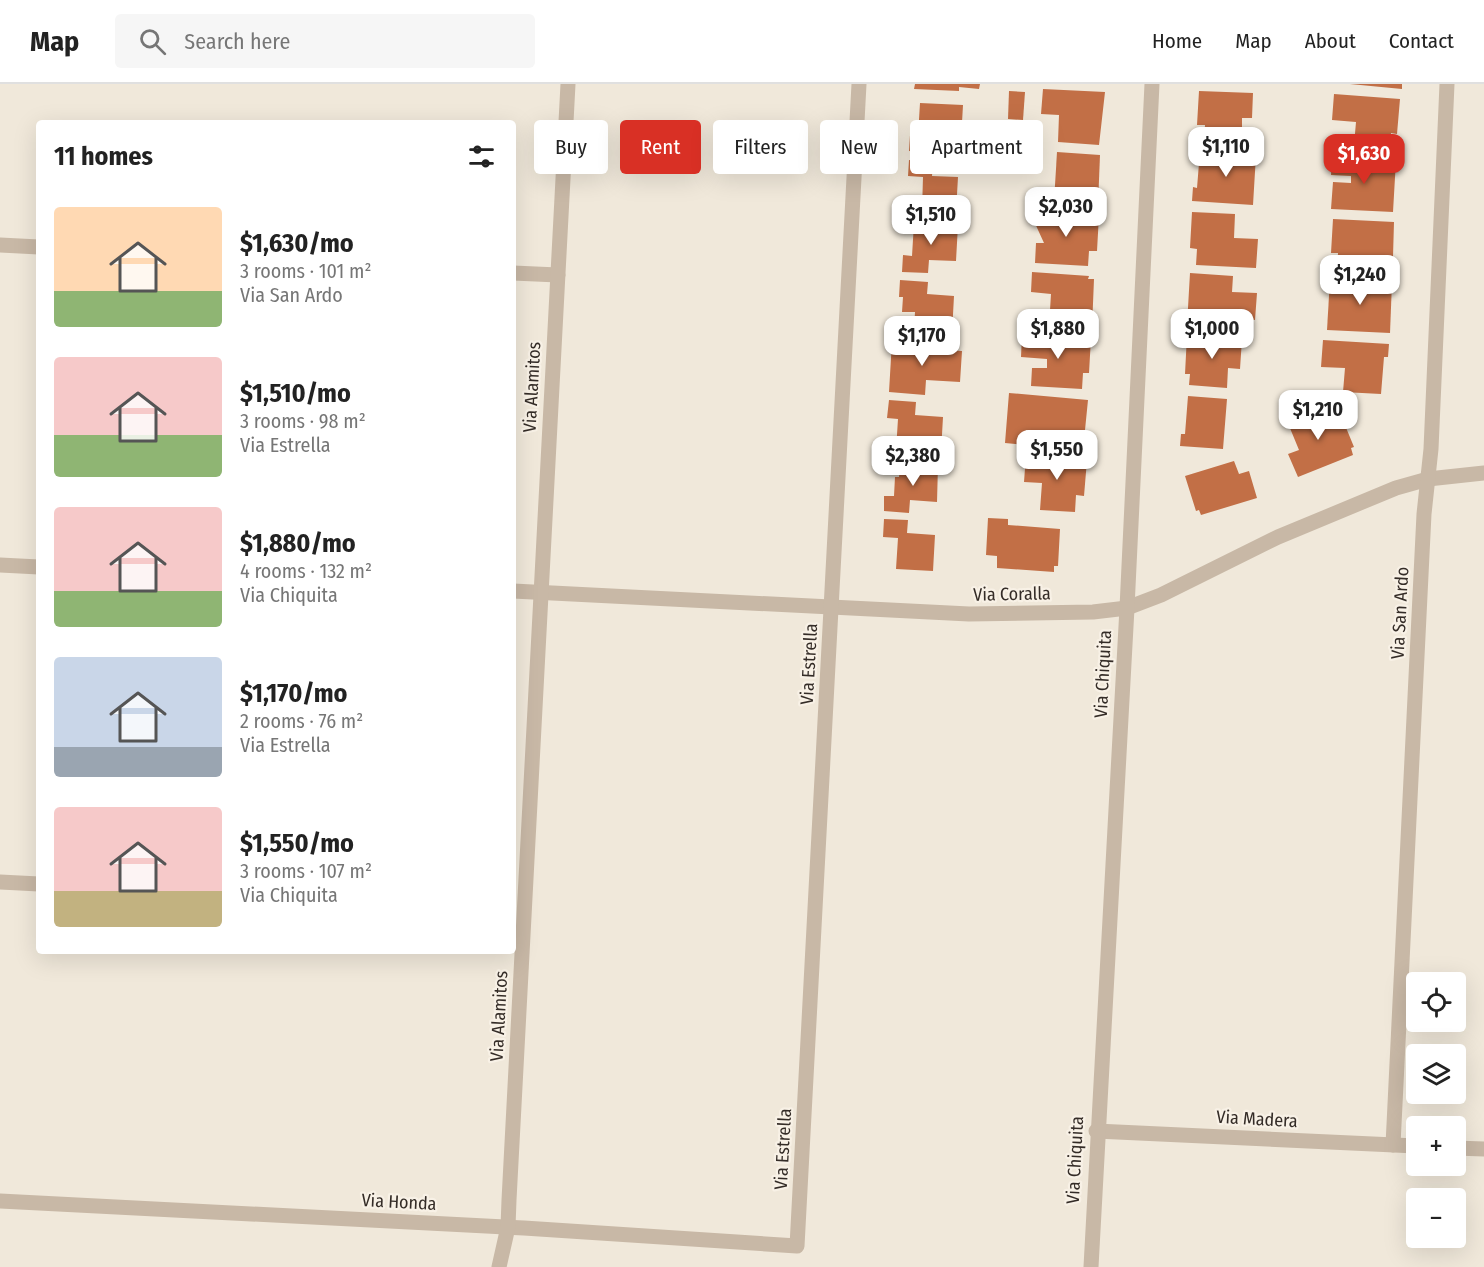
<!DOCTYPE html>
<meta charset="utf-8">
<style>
body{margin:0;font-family:"Fira Sans Condensed",sans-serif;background:#f6f6f6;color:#222;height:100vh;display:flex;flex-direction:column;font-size:22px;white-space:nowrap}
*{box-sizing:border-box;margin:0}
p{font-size:20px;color:#767676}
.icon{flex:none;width:33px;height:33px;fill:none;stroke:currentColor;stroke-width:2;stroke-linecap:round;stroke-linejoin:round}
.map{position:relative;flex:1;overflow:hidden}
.drawer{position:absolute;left:36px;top:36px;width:480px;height:834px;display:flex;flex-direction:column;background:#fff;border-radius:6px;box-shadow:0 6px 24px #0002}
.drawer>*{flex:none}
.banner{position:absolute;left:534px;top:36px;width:570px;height:54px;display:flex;gap:12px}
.fabs{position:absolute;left:1406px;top:888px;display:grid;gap:12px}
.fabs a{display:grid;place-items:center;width:60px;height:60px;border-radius:6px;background:#fff;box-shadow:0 6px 24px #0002;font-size:30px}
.price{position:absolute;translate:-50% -51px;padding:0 14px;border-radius:12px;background:#fff;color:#222;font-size:20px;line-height:39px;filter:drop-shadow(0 2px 3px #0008)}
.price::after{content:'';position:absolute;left:50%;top:36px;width:18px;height:14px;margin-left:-9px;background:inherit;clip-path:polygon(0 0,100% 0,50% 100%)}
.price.active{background:#d93025;color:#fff}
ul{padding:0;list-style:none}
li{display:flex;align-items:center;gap:18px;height:150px;padding:0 18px}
li span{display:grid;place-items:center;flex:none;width:168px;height:120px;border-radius:6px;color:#555}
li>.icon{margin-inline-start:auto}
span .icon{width:72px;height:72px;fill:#fffc;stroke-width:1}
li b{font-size:26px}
h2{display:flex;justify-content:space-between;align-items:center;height:72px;padding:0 18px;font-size:26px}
.chip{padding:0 21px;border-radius:6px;background:#fff;box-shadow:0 6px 24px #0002;font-size:21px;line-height:54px}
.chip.active{background:#d93025;color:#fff}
header{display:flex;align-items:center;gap:36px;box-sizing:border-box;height:84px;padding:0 30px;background:#fff;border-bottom:2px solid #e0e0e0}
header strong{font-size:28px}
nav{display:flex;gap:33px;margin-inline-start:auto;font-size:21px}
.search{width:420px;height:54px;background:#f6f6f6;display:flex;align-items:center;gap:15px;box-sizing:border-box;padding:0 21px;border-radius:6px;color:#767676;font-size:22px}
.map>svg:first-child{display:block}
.building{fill:#c26f46}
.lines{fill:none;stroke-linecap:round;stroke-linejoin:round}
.minor{stroke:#c8b8a6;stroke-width:15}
.labels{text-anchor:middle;stroke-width:4.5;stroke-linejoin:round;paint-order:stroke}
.street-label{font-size:18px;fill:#342c27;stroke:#f8f1e6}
</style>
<header>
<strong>Map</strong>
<div class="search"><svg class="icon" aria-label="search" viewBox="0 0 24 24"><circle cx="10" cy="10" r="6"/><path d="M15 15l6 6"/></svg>Search here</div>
<nav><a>Home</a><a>Map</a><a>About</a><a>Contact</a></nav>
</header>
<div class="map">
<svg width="1484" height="1183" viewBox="0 0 1484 1183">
<rect width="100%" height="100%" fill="#f0e8da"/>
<!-- building -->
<g class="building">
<path d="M 915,0 L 980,0 L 979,5 L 959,3 L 959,7 L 914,5 Z"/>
<path d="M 1350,0 L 1402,0 L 1402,5 Z"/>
<path d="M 1043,5 L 1105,8 L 1099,61 L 1058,58 L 1059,31 L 1041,30 Z"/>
<path d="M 1009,7 L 1025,8 L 1023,36 L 1008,35 Z"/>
<path d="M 1199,7 L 1253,9 L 1252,34 L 1242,34 L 1242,58 L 1204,56 L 1205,41 L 1197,41 Z"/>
<path d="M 1334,10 L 1400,15 L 1397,50 L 1391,49 L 1390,64 L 1354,61 L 1356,38 L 1332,36 Z"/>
<path d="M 920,19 L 963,21 L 961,56 L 934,55 L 933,69 L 909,67 L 910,51 L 918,52 Z"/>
<path d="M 976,58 L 999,59 L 998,76 L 975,75 Z"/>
<path d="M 1200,67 L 1256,71 L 1253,121 L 1192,117 L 1193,103 L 1197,104 Z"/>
<path d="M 1057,68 L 1100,71 L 1098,121 L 1054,118 Z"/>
<path d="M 1332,73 L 1396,76 L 1393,128 L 1331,125 L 1333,98 L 1351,99 L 1351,92 L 1331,91 Z"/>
<path d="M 909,76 L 933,78 L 932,92 L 958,93 L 956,128 L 922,126 L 923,93 L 908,92 Z"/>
<path d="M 1047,128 L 1099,131 L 1097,167 L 1089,167 L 1088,182 L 1035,179 L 1036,159 L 1044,159 L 1033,135 Z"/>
<path d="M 1192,128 L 1235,130 L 1234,154 L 1258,155 L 1256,184 L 1196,181 L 1197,165 L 1190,164 Z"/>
<path d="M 1333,135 L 1394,138 L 1393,173 L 1386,173 L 1385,189 L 1337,186 L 1338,169 L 1331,169 Z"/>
<path d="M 914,139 L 958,141 L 956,177 L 929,176 L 928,189 L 902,188 L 903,171 L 912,172 Z"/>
<path d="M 1032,188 L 1089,192 L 1088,195 L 1094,195 L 1092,244 L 1049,242 L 1051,210 L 1031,208 Z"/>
<path d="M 1190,189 L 1233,192 L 1232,208 L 1257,209 L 1255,236 L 1232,234 L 1232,244 L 1187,241 Z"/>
<path d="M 1330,195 L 1392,198 L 1390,249 L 1327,246 Z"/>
<path d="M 900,196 L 928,198 L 927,210 L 954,212 L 952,249 L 914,246 L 915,228 L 902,228 L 903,213 L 899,213 Z"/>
<path d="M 1022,250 L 1091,254 L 1089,289 L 1083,289 L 1082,305 L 1031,302 L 1032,284 L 1047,284 L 1047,275 L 1021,273 Z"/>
<path d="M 1187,251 L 1242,255 L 1240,285 L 1228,284 L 1227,304 L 1189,301 L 1190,290 L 1185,290 Z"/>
<path d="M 1323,256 L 1389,260 L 1388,273 L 1384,273 L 1381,310 L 1343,308 L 1345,284 L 1321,283 Z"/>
<path d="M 892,257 L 944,261 L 944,266 L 962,267 L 960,298 L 926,296 L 925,311 L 889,308 Z"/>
<path d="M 1009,309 L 1088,316 L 1083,366 L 1041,363 L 1043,347 L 1026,346 L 1025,361 L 1005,359 Z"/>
<path d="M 1188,312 L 1227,315 L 1223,365 L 1180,362 L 1181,350 L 1185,350 Z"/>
<path d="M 889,316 L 916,318 L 915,331 L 943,333 L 941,368 L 896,366 L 898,335 L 887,334 Z"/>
<path d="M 1314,321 L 1320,337 L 1340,329 L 1354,363 L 1351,364 L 1353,371 L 1298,393 L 1288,370 L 1299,366 L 1285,332 Z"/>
<path d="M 1026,371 L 1087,376 L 1084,412 L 1076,411 L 1075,428 L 1040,426 L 1042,399 L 1024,398 Z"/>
<path d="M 1234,377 L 1239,390 L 1249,387 L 1257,414 L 1201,431 L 1199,426 L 1196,427 L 1185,392 Z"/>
<path d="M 900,379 L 938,381 L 937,418 L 910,416 L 909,429 L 884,427 L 884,412 L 894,412 L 895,393 L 899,393 Z"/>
<path d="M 988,434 L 1008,435 L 1008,441 L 1060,445 L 1058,482 L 1054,482 L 1054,488 L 997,484 L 997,472 L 986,471 Z"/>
<path d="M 884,435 L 908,436 L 907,449 L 935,451 L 933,487 L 896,485 L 898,454 L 883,453 Z"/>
</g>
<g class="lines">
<!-- minor -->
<g class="minor">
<path d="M 0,161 L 39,163"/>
<path d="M 513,189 L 558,191"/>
<path d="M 0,481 L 39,483"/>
<path d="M 513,507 L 969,530 L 1093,528 L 1127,524 L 1161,511 L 1278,453 L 1396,404 L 1428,395 L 1484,389"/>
<path d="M 0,798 L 39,800"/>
<path d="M 1096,1047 L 1416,1062"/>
<path d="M 1393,1061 L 1424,430 L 1431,365 L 1447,0"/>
<path d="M 1455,1064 L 1484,1065"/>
<path d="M 0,1117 L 524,1144 L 797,1162 L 859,0"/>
<path d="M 499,1183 L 508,1143 L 509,1116 L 568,0"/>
<path d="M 1091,1183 L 1127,524 L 1152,0"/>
</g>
</g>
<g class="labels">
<!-- street labels -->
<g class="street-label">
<text transform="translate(532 303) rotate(-87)" y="6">Via Alamitos</text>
<text transform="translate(1012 510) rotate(-1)" y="6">Via Coralla</text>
<text transform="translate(1400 529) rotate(-87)" y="6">Via San Ardo</text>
<text transform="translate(809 580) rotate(-87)" y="6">Via Estrella</text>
<text transform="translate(1103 590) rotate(-87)" y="6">Via Chiquita</text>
<text transform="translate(499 932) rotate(-87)" y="6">Via Alamitos</text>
<text transform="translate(1257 1035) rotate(3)" y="6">Via Madera</text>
<text transform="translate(783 1065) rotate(-87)" y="6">Via Estrella</text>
<text transform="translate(1075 1076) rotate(-87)" y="6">Via Chiquita</text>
<text transform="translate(399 1118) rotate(3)" y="6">Via Honda</text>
</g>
</g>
</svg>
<div class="fabs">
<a><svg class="icon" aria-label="locate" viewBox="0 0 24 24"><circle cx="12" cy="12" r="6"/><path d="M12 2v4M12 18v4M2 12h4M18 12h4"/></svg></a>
<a><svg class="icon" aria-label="layers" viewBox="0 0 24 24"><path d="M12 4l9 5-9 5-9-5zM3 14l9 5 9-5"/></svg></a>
<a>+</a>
<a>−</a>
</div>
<b class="price" style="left:1226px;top:94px">$1,110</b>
<b class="price active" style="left:1364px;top:101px">$1,630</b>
<b class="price" style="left:1066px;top:154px">$2,030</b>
<b class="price" style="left:931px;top:162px">$1,510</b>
<b class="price" style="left:1360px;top:222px">$1,240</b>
<b class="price" style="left:1058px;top:276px">$1,880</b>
<b class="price" style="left:1212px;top:276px">$1,000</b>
<b class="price" style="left:922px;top:283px">$1,170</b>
<b class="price" style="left:1318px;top:357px">$1,210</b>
<b class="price" style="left:1057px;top:397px">$1,550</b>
<b class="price" style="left:913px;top:403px">$2,380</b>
<div class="banner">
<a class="chip">Buy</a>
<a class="chip active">Rent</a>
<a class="chip">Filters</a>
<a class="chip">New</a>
<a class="chip">Apartment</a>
</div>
<section class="drawer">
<h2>11 homes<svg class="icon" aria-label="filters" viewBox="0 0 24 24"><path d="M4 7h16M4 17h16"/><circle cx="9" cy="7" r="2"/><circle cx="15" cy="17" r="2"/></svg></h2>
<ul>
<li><span style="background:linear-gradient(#ffd9b3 70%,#8fb573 0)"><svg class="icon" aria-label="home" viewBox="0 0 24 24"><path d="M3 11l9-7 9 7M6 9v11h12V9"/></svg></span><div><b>$1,630/mo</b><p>3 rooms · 101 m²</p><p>Via San Ardo</p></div></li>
<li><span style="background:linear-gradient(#f6c9c9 65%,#8fb573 0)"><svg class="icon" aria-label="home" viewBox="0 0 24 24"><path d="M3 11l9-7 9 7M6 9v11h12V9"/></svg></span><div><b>$1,510/mo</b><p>3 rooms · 98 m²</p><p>Via Estrella</p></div></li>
<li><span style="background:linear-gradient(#f6c9c9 70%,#8fb573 0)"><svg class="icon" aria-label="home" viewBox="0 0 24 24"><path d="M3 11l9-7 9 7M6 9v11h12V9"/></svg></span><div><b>$1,880/mo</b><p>4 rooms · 132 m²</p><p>Via Chiquita</p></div></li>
<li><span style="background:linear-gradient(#c9d6e8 75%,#9aa5b1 0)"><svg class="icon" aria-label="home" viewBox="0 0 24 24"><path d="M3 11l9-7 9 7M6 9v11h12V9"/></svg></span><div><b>$1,170/mo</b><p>2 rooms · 76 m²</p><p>Via Estrella</p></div></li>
<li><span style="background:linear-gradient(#f6c9c9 70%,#c2b280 0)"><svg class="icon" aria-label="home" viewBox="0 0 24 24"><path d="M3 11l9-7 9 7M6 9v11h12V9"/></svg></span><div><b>$1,550/mo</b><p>3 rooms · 107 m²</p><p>Via Chiquita</p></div></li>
</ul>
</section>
</div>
